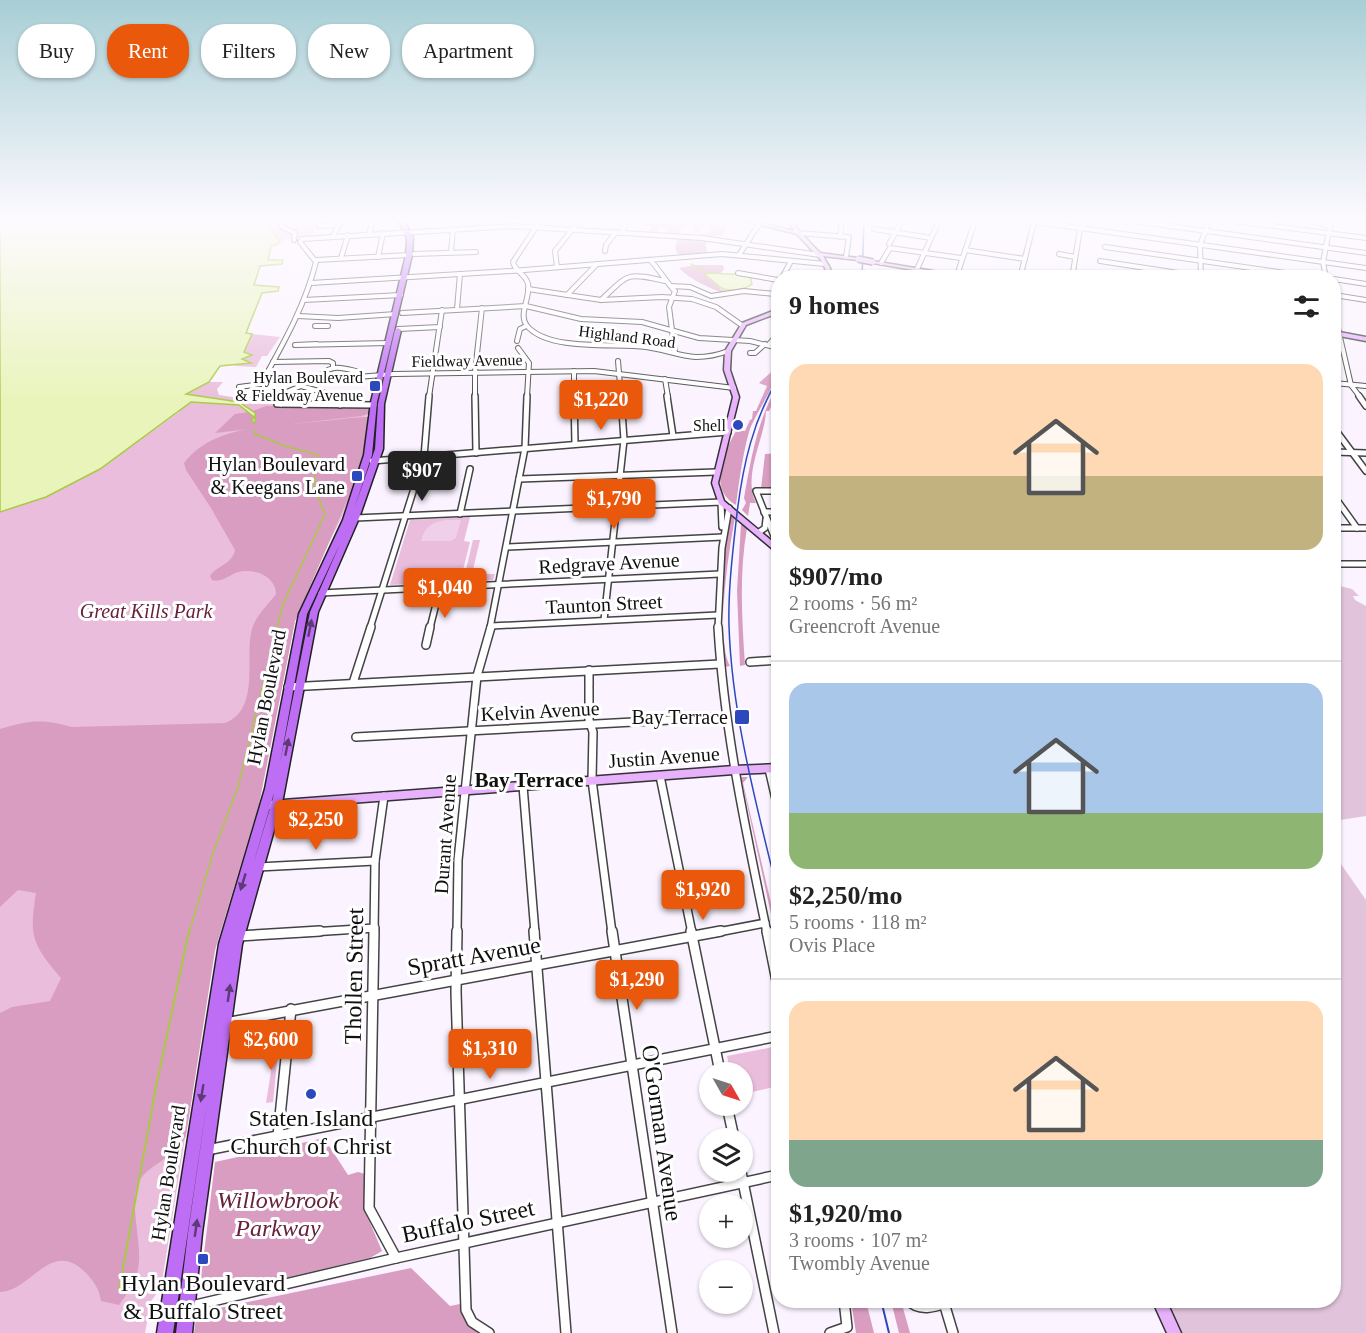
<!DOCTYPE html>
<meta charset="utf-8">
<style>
body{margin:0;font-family:Georgia,serif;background:#f2f2f2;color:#222;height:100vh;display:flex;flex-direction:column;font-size:22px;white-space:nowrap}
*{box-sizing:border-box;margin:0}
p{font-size:20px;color:#767676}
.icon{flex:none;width:33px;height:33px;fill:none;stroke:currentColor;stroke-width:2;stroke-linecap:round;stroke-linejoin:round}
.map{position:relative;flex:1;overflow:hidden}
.details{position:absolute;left:771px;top:270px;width:570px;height:1038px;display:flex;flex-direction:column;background:#fff;border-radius:24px;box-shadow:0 2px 4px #0004}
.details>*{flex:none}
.banner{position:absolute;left:18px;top:24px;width:570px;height:54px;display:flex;gap:12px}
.needle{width:39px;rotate:129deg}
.controls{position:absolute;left:699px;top:1062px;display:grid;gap:12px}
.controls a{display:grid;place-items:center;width:54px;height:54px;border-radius:50%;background:#fff;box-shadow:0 2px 4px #0004;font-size:30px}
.price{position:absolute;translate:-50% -51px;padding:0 14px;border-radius:6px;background:#ea580c;color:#fff;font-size:20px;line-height:39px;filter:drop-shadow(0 2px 3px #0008)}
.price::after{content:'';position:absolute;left:50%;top:36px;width:18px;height:14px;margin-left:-9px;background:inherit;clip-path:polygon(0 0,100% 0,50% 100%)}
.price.active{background:#222;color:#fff}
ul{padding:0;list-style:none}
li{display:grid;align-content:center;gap:12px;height:318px;padding:0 18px}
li+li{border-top:2px solid #e0e0e0}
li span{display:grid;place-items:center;height:186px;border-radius:18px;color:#555}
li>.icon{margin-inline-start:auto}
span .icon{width:108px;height:108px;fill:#fffc;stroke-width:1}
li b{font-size:26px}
h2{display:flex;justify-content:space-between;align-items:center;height:72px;padding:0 18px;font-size:26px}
.tag{padding:0 21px;border-radius:24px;background:#fff;box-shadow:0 2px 4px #0004;font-size:21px;line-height:54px}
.tag.active{background:#ea580c;color:#fff}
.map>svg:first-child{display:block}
.green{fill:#e9bddb}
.forest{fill:#d99dc2}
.cemetery{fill:#e1c4dc}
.pitch{fill:#f0cfea}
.water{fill:#e8f4b9;stroke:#a9c943;stroke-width:1.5}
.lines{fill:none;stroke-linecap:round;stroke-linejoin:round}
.stream-far1{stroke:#a9c943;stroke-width:1.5}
.stream{stroke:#a9c943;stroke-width:2}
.street-far3-casing{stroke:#434343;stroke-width:6}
.street-far2-casing{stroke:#434343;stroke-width:8}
.street-far1-casing{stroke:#434343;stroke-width:10}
.street-casing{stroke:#434343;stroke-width:12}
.secondary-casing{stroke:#323232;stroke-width:3}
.primary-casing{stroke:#212121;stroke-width:3}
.street-far3{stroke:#fff;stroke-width:4}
.street-far2{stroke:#fff;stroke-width:5}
.street-far1{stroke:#fff;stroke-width:7}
.street{stroke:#fff;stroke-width:9}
.secondary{fill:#e8b1fc;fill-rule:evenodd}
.primary{fill:#be6ef4;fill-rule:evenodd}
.rail-far1{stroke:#2b49bd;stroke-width:1.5}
.rail{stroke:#2b49bd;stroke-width:2}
.secondary-bridge-casing{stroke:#323232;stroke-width:8;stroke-linecap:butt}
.secondary-bridge{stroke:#e8b1fc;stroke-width:5}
.oneway{fill:#5e3a77}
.poi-dot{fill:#2b49bd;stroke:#fff;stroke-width:2}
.labels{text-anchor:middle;stroke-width:6;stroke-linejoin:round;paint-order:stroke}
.far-street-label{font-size:16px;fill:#101010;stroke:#fff}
.far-poi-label{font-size:16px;fill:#101010;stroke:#fff;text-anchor:end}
.poi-label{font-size:20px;fill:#101010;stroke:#fff;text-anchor:end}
.street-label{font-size:20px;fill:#101010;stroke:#fff}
.park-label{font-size:20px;font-style:italic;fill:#67213b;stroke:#fff}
.neighbourhood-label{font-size:21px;font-weight:bold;fill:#101010;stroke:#fff}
.near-street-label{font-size:24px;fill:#101010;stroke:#fff}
.near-poi-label{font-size:24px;fill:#101010;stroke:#fff}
.near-park-label{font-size:24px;font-style:italic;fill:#67213b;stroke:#fff}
</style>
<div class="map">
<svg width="1366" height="1333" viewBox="0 0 1366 1333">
<rect width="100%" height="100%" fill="#fbf3ff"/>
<!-- green -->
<g class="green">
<path d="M 255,221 L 325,221 L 323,225 L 316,225 L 312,235 L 280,241 L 265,223 Z"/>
<path d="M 252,334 L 280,337 L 267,356 L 262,356 L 256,367 L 235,366 L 241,359 L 251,354 L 244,352 Z"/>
<path d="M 209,382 L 223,382 L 217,389 L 219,395 L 252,400 L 251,403 L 277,402 L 275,406 L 367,408 L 365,445 L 354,484 L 342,517 L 320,560 L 295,621 L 259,804 L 215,950 L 161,1288 L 151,1301 L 145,1333 L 0,1333 L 0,512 L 46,497 L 100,469 L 179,412 L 183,405 L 191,402 L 185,394 Z"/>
<path d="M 470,517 L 464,541 L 470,542 L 460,582 L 390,585 L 410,520 Z"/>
<path d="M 473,540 L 480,540 L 472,574 L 495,574 L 493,580 L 463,582 Z"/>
<path d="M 281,1020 L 273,1102 L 266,1103 L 273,1059 L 275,1028 L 268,1029 L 268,1022 Z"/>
<path d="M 778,1046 L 778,1086 L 743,1094 L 742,1072 L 730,1072 L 727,1056 Z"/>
</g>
<!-- forest -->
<g class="forest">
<path d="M 648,221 L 699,221 L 708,224 L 709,221 L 718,221 L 717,224 L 727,226 L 722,236 L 716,235 L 710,239 L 691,236 L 707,234 L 713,230 L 710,229 L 710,224 L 706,224 L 699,232 L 693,231 L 693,226 L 688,224 L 678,232 L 689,236 L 666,235 L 668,229 L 659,228 L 656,234 L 648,234 L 652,226 L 645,226 Z"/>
<path d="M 678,238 L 709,241 L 705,245 L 707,249 L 706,254 L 679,256 L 675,248 Z"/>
<path d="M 695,265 L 723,265 L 724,269 L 719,275 L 705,275 L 722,290 L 729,291 L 723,293 C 710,288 690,280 679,268 Z"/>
<path d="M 778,366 C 778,384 755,413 749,432 C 743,453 739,482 736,505 C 707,489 724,452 736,431 L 745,431 L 750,420 L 752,419 L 753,411 L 756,411 L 767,386 L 759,383 Z"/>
<path d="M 778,385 L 778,393 L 769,411 L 766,411 C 765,438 742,476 756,503 L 750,503 L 748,516 L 742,510 L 746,503 L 744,498 C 751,459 757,420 778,385 Z"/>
<path d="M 266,406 L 365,407 L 369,410 L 368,414 L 361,416 L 215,433 L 235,414 L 249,412 L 255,418 L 253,411 Z"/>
<path d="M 368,417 L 364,452 L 350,494 L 295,621 L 259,804 L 215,950 L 186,1136 C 174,1160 145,1165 138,1184 C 128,1211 146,1249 136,1277 C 133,1287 125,1296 119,1305 L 101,1301 C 99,1289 95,1283 86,1273 C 51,1237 32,1291 0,1292 L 0,1013 L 12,1007 L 50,1001 L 61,978 C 32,944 29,937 36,893 L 18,890 L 0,907 L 0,729 C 30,720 42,719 72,727 L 225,723 C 261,709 244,658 252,629 C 256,615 268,605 276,594 C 276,578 259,570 244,571 C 232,571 223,584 212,580 L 210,576 C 217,565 232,565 235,550 L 211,508 L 186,470 L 184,463 C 213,425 269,427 312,422 C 331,421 349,417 368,417 Z"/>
<path d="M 778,453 L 778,489 L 761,489 L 765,454 Z"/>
<path d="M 732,515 L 735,517 C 729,551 715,636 730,666 L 725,667 L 723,628 L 724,572 L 722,564 L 729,516 Z"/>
<path d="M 741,524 L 747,528 C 739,573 742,619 745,665 L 740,666 L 737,591 Z"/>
<path d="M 741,777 L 748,777 L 743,783 L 778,933 L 778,946 Z"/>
<path d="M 324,1138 L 348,1175 L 358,1172 L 365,1174 L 365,1211 L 382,1251 L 370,1258 L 263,1283 L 208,1293 L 200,1287 L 215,1162 Z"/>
<path d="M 411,1268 L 450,1306 L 460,1304 C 461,1318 467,1325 478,1333 L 194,1333 L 196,1318 L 205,1311 Z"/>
<path d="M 851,1301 L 866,1301 L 874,1333 L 856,1333 Z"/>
<path d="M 891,1301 L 901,1301 L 910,1333 L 899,1333 Z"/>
</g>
<!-- cemetery -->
<g class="cemetery">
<path d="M 1334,577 L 1340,586 L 1352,589 L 1359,596 L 1353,596 L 1355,600 L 1366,606 L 1366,816 L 1334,821 Z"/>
<path d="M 1334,854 L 1366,900 L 1366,1333 L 1182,1333 L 1167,1301 L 1334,1300 Z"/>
</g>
<!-- pitch -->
<path class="pitch" d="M 446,520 L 461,520 L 456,538 L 451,541 L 421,541 C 424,527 432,522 446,520 Z"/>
<!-- water -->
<g class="water">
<path d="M 0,221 L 265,222 L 280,241 L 278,244 L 271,246 L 268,260 L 283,260 L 282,264 L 260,266 L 254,285 L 279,287 L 278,291 L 262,293 L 246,333 L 252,334 L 244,352 L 252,355 L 242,359 L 251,363 L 220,366 L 209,382 L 186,394 L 239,402 L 255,413 L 255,423 L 252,421 L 254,417 L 239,405 L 191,402 L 100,469 L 46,497 L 0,512 Z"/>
<path d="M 708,273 L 750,275 L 752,284 C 746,289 728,293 720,287 C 715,283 711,279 705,275 Z"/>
</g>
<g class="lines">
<!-- stream-far1 -->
<g class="stream-far1">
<path d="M 691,264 L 708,273"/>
<path d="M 189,933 L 213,853 L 238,787 L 283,604 L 325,514 L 314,487 L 318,455 L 285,446 L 255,434 L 254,430"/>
</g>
<!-- stream -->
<path class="stream" d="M 119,1290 L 156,1087 L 189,931"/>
<!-- street-far3 casing -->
<g class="street-far3-casing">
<g id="street-far3">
<path d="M 282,221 L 282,227 L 295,233 L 294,240"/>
<path d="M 540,221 L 513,262 C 515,272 526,274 528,284 C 531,298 516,316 529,328 C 552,351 615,343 646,347 C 663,349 679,356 696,357 C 707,357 718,355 728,351"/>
<path d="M 1030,221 L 1366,268"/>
<path d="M 1134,221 L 1366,253"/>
<path d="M 1235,221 L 1366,238"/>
<path d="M 1309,221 L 1331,226"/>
<path d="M 319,226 L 334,225"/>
<path d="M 874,229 L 931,238"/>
<path d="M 621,233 L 627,221"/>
<path d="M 798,233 L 849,237 L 846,257"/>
<path d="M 369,234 L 373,221"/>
<path d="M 333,236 L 341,221"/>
<path d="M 840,237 L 842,221"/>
<path d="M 889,244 L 902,221"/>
<path d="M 1105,247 L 1321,278"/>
<path d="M 965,250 L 1025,259"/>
<path d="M 605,251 L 606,245 L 616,232"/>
<path d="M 451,252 L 453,229"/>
<path d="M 414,254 L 476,252"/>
<path d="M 1059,254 L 1075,257"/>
<path d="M 739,255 L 759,224"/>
<path d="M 378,257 L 383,233"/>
<path d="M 341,258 L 348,235"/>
<path d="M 316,260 L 409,255"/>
<path d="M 650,260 C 660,270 665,281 675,291 L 669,307 L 675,353"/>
<path d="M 1100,261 L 1211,278"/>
<path d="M 881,263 L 890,248 L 961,258"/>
<path d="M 557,267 L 555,251 L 579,221"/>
<path d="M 917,269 L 939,221"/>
<path d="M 738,273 L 778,280"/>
<path d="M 1101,277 L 1104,278"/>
<path d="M 782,278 L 791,261"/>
<path d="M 956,278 L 975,221"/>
<path d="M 1020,278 L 1034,222"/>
<path d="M 1072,278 L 1080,229 L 1088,221"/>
<path d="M 1201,278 L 1200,245 L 1209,221"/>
<path d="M 1326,278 L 1323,262 L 1331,221"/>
<path d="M 1334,279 L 1366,284"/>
<path d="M 311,283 L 512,271 L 722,254 L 825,264"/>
<path d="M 671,286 L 690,287 L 711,296 L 744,291 L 775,294"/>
<path d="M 528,289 L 601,300 L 662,297 L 692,299 L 716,307 L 743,326"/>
<path d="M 567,295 L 597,264"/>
<path d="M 1334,295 L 1366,300"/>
<path d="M 304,300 L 401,295"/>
<path d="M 601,300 C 629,274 625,272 665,281"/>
<path d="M 457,309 L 460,274"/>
<path d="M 1334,311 L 1351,385 L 1360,397"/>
<path d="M 402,313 L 526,306 L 581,319 L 642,322 L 699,338 L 750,341 L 778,348"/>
<path d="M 298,316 L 338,318 L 396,314"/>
<path d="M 315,326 L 328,326"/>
<path d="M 398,329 L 440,327"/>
<path d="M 517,341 L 520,329 L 526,326"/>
<path d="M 317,344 L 295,345 L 389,343"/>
<path d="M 773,345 L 769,344 L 778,334"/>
<path d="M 518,348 L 529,363 L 527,397"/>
<path d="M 750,353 L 755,353 L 765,344"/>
<path d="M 618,361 L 621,397"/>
<path d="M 273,362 L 329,361 L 333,363 L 333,367"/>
<path d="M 574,371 L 574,397"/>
<path d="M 322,374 L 358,377 L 394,374 L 594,371 L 734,388"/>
<path d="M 322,374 C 334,363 346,369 360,372 L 359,377"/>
<path d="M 665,379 L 668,397"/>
<path d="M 1334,383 L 1366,386"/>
<path d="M 239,387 L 261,384 C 283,344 305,306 316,262 L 300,242 L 302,239 L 513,226 L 702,238 L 820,255"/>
<path d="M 283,397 L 284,393 L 301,386 L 339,397"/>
<path d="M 429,397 L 442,310"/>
<path d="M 475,397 L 475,372 L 482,308"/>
</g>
</g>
<!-- street-far2 casing -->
<g class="street-far2-casing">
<g id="street-far2">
<path d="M 333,396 L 343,398 L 340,405"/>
<path d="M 475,396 L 476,453"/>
<path d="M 574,396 L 575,444"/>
<path d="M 667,396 L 673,436"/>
<path d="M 1359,396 L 1366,406"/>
<path d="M 277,404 L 374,405"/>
<path d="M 281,404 L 283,396"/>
<path d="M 1334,428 L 1366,471"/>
<path d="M 1334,452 L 1366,453"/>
<path d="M 372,461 L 728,432"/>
<path d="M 519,479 L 716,472"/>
<path d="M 1334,496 L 1357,528"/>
<path d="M 764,512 L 778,512"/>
<path d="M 460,514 L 470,469"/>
<path d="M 355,518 L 721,502 L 722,527"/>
<path d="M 1334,528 L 1366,528"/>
<path d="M 759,532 L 765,528 L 766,519"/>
<path d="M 774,536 L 756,491 L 778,491"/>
<path d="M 507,547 L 723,537"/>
<path d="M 1334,564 L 1366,564"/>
<path d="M 321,593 L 720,574"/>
<path d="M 604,620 L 624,440 L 621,396"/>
<path d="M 491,626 L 718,615"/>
<path d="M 370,628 L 424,457 L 429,396"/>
<path d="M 430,628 L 440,588"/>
<path d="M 490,628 L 525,448 L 527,396"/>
<path d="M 718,628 L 722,548 L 729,508"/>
</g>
</g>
<!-- street-far1 casing -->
<g class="street-far1-casing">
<g id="street-far1">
<path d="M 718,627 C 724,730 746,831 767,933"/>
<path d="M 426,645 L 430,627"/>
<path d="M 750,662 L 778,660"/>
<path d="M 589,670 L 589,686"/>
<path d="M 353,683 L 371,627"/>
<path d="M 288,687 L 720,664"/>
<path d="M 589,689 L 589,720 L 593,732 L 592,780 L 612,933"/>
<path d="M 356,737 L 726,717"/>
<path d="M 769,769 L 778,808"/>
<path d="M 660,776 L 692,933"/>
<path d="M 523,786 L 535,933"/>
<path d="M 258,867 L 375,861"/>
<path d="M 295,933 L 375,928"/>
<path d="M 374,933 L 375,861 L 384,796"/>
<path d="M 457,933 L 458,860 L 477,676 L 491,627"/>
<path d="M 713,933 L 765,923"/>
</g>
</g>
<!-- street casing -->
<g class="street-casing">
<g id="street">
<path d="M 374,931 L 369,1208 L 396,1258"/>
<path d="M 457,931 L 456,992 L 466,1310 L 472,1322 L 489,1333"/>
<path d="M 534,931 L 566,1333"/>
<path d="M 612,931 L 672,1333"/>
<path d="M 691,931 L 720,1072"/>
<path d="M 767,931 L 778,986"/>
<path d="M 238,936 L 320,931"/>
<path d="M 225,1023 L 721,931"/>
<path d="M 727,1106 L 734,1138"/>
<path d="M 278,1136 L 291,1009"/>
<path d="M 207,1150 L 778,1036"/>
<path d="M 741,1172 L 774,1333"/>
<path d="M 908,1300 C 921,1314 939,1305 955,1300"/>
<path d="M 944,1303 L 953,1333"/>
<path d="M 170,1311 L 396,1258 L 778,1175"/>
<path d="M 830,1333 L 847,1327 L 844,1300"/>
</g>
</g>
<!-- secondary casing -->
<g class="secondary-casing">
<g id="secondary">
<path d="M 745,221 L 754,221 L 794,231 L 789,221 L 793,221 L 800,232 L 820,253 L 858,258 L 860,259 L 858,260 L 823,256 L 830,268 L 832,278 L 827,278 L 825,268 L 821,260 L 797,234 Z"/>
<path d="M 871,261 L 873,261 L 975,278 L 960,278 L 873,263 L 871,262 Z"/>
<path d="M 778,309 L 778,313 L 746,325 L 731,351 L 730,370 L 739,397 L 718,483 L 724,501 L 778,546 L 778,551 L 775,551 L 719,504 L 712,483 L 733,397 L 724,370 L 725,351 L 742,323 Z"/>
<path d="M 1334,331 L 1366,337 L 1366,341 L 1334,335 Z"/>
<path d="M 778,764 L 778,772 L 734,774 L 270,809 L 267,808 L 265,805 L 267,802 L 270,801 L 734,766 Z"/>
<path d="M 1152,1300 L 1166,1300 L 1181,1333 L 1167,1333 Z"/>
</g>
</g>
<!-- primary casing -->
<g class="primary-casing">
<path id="primary" d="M 399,221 L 404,221 L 413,238 L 412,255 L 377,402 L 372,455 L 354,509 L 375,449 L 378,404 L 395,330 L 398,328 L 401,330 L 384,404 L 383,449 L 359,518 L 318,612 L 283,798 L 242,944 L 202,1233 L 192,1333 L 176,1333 L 188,1233 L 208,1095 L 173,1333 L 157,1333 L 219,944 L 265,789 L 299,614 L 343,520 L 364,455 L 371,402 L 406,255 L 407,238 ZM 340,544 L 310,612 L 280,763 L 307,614 ZM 274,793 L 273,798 L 253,865 Z"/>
</g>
<!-- street-far3 -->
<use href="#street-far3" class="street-far3"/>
<!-- street-far2 -->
<use href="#street-far2" class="street-far2"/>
<!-- street-far1 -->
<use href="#street-far1" class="street-far1"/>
<!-- street -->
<use href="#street" class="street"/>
<!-- secondary -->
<use href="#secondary" class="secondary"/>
<!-- primary -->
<use href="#primary" class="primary"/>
<!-- rail-far1 -->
<g class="rail-far1">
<path d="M 862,278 L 864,221"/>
<path d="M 778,379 C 753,420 743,465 737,513 C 733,550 728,588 729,626 C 732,717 757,806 778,894"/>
</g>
<!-- rail -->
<path class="rail" d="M 881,1300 L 889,1333"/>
<!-- secondary-bridge casing -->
<g class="secondary-bridge-casing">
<path id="secondary-bridge" d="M 858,259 L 873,262"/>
</g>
<!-- secondary-bridge -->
<use href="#secondary-bridge" class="secondary-bridge"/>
</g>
<!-- one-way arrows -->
<defs><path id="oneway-solid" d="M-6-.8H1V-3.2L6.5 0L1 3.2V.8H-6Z" transform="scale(1.5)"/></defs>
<g class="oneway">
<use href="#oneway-solid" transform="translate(310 628) rotate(-79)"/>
<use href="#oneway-solid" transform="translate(287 747) rotate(-79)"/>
<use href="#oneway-solid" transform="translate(243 882) rotate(107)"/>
<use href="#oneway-solid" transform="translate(229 993) rotate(-82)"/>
<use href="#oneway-solid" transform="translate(202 1093) rotate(99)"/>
<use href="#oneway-solid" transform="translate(196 1228) rotate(-82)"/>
</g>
<!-- sky -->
<linearGradient id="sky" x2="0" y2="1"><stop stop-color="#a8ced5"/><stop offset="0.54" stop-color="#fdfaff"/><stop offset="1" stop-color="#fdfaff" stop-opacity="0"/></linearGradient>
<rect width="1366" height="408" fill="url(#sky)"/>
<!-- markers -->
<g class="poi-dot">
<rect x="369" y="380" width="12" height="12" rx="3"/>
<circle cx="738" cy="425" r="6"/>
<rect x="351" y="470" width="12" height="12" rx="3"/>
<rect x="734" y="709" width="16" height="16" rx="3"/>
<circle cx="311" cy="1094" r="6"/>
<rect x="197" y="1253" width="12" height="12" rx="3"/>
</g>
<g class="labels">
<!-- far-street labels -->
<g class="far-street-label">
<text transform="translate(627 336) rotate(7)" y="6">Highland Road</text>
<text transform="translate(467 360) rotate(-1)" y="6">Fieldway Avenue</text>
</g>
<!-- far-poi labels -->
<g class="far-poi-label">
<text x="363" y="383">Hylan Boulevard<tspan x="363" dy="18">&amp; Fieldway Avenue</tspan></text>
<text x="726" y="431">Shell</text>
</g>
<!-- poi labels -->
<g class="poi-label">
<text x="345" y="471">Hylan Boulevard<tspan x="345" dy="23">&amp; Keegans Lane</tspan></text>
<text x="728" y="724">Bay Terrace</text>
</g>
<!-- street labels -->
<g class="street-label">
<text transform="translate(609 563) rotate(-3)" y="7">Redgrave Avenue</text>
<text transform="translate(604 604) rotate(-3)" y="7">Taunton Street</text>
<text transform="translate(266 697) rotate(-79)" y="7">Hylan Boulevard</text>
<text transform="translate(540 711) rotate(-3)" y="7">Kelvin Avenue</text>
<text transform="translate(664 757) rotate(-4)" y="7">Justin Avenue</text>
<text transform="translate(445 834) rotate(-86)" y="7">Durant Avenue</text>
<text transform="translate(168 1173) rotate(-81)" y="7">Hylan Boulevard</text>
</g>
<!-- park labels -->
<g class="park-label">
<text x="146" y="618">Great Kills Park</text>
</g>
<!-- neighbourhood labels -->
<g class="neighbourhood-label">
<text x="529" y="787">Bay Terrace</text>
</g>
<!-- near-street labels -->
<g class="near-street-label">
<text transform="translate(474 956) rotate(-10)" y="8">Spratt Avenue</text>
<text transform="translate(354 976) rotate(-89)" y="8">Thollen Street</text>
<text transform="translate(662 1133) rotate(82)" y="8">O'Gorman Avenue</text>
<text transform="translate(468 1221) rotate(-12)" y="8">Buffalo Street</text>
</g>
<!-- near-poi labels -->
<g class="near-poi-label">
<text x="311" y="1126">Staten Island<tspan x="311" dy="28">Church of Christ</tspan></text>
<text x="203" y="1291">Hylan Boulevard<tspan x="203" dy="28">&amp; Buffalo Street</tspan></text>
</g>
<!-- near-park labels -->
<g class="near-park-label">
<text x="278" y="1208">Willowbrook<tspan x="278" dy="28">Parkway</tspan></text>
</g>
</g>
</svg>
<div class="controls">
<a><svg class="needle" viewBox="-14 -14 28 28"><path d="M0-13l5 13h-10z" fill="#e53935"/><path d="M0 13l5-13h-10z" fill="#767676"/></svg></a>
<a><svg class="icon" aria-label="layers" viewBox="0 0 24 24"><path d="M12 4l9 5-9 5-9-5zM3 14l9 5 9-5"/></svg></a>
<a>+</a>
<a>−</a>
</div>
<b class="price" style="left:601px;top:431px">$1,220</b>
<b class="price active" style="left:422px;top:502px">$907</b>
<b class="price" style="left:614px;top:530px">$1,790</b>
<b class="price" style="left:445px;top:619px">$1,040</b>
<b class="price" style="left:316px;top:851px">$2,250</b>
<b class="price" style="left:703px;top:921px">$1,920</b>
<b class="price" style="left:637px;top:1011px">$1,290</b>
<b class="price" style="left:271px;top:1071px">$2,600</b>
<b class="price" style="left:490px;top:1080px">$1,310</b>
<div class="banner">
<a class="tag">Buy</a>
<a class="tag active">Rent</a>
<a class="tag">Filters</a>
<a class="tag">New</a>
<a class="tag">Apartment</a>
</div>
<section class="details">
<h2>9 homes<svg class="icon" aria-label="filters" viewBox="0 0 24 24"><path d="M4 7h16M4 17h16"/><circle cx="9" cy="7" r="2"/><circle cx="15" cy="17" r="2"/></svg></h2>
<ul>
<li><span style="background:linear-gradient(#ffd9b3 60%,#c2b280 0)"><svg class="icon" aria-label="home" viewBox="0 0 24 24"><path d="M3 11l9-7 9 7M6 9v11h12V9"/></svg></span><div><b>$907/mo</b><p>2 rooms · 56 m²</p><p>Greencroft Avenue</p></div></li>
<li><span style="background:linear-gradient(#a9c7e8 70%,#8fb573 0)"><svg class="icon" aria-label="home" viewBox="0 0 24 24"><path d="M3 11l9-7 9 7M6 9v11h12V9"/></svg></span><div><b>$2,250/mo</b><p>5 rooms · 118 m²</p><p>Ovis Place</p></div></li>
<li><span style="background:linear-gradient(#ffd9b3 75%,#7fa58c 0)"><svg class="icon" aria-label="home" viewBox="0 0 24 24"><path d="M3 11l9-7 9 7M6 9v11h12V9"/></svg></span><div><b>$1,920/mo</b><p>3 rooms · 107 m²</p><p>Twombly Avenue</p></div></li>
</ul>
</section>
</div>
